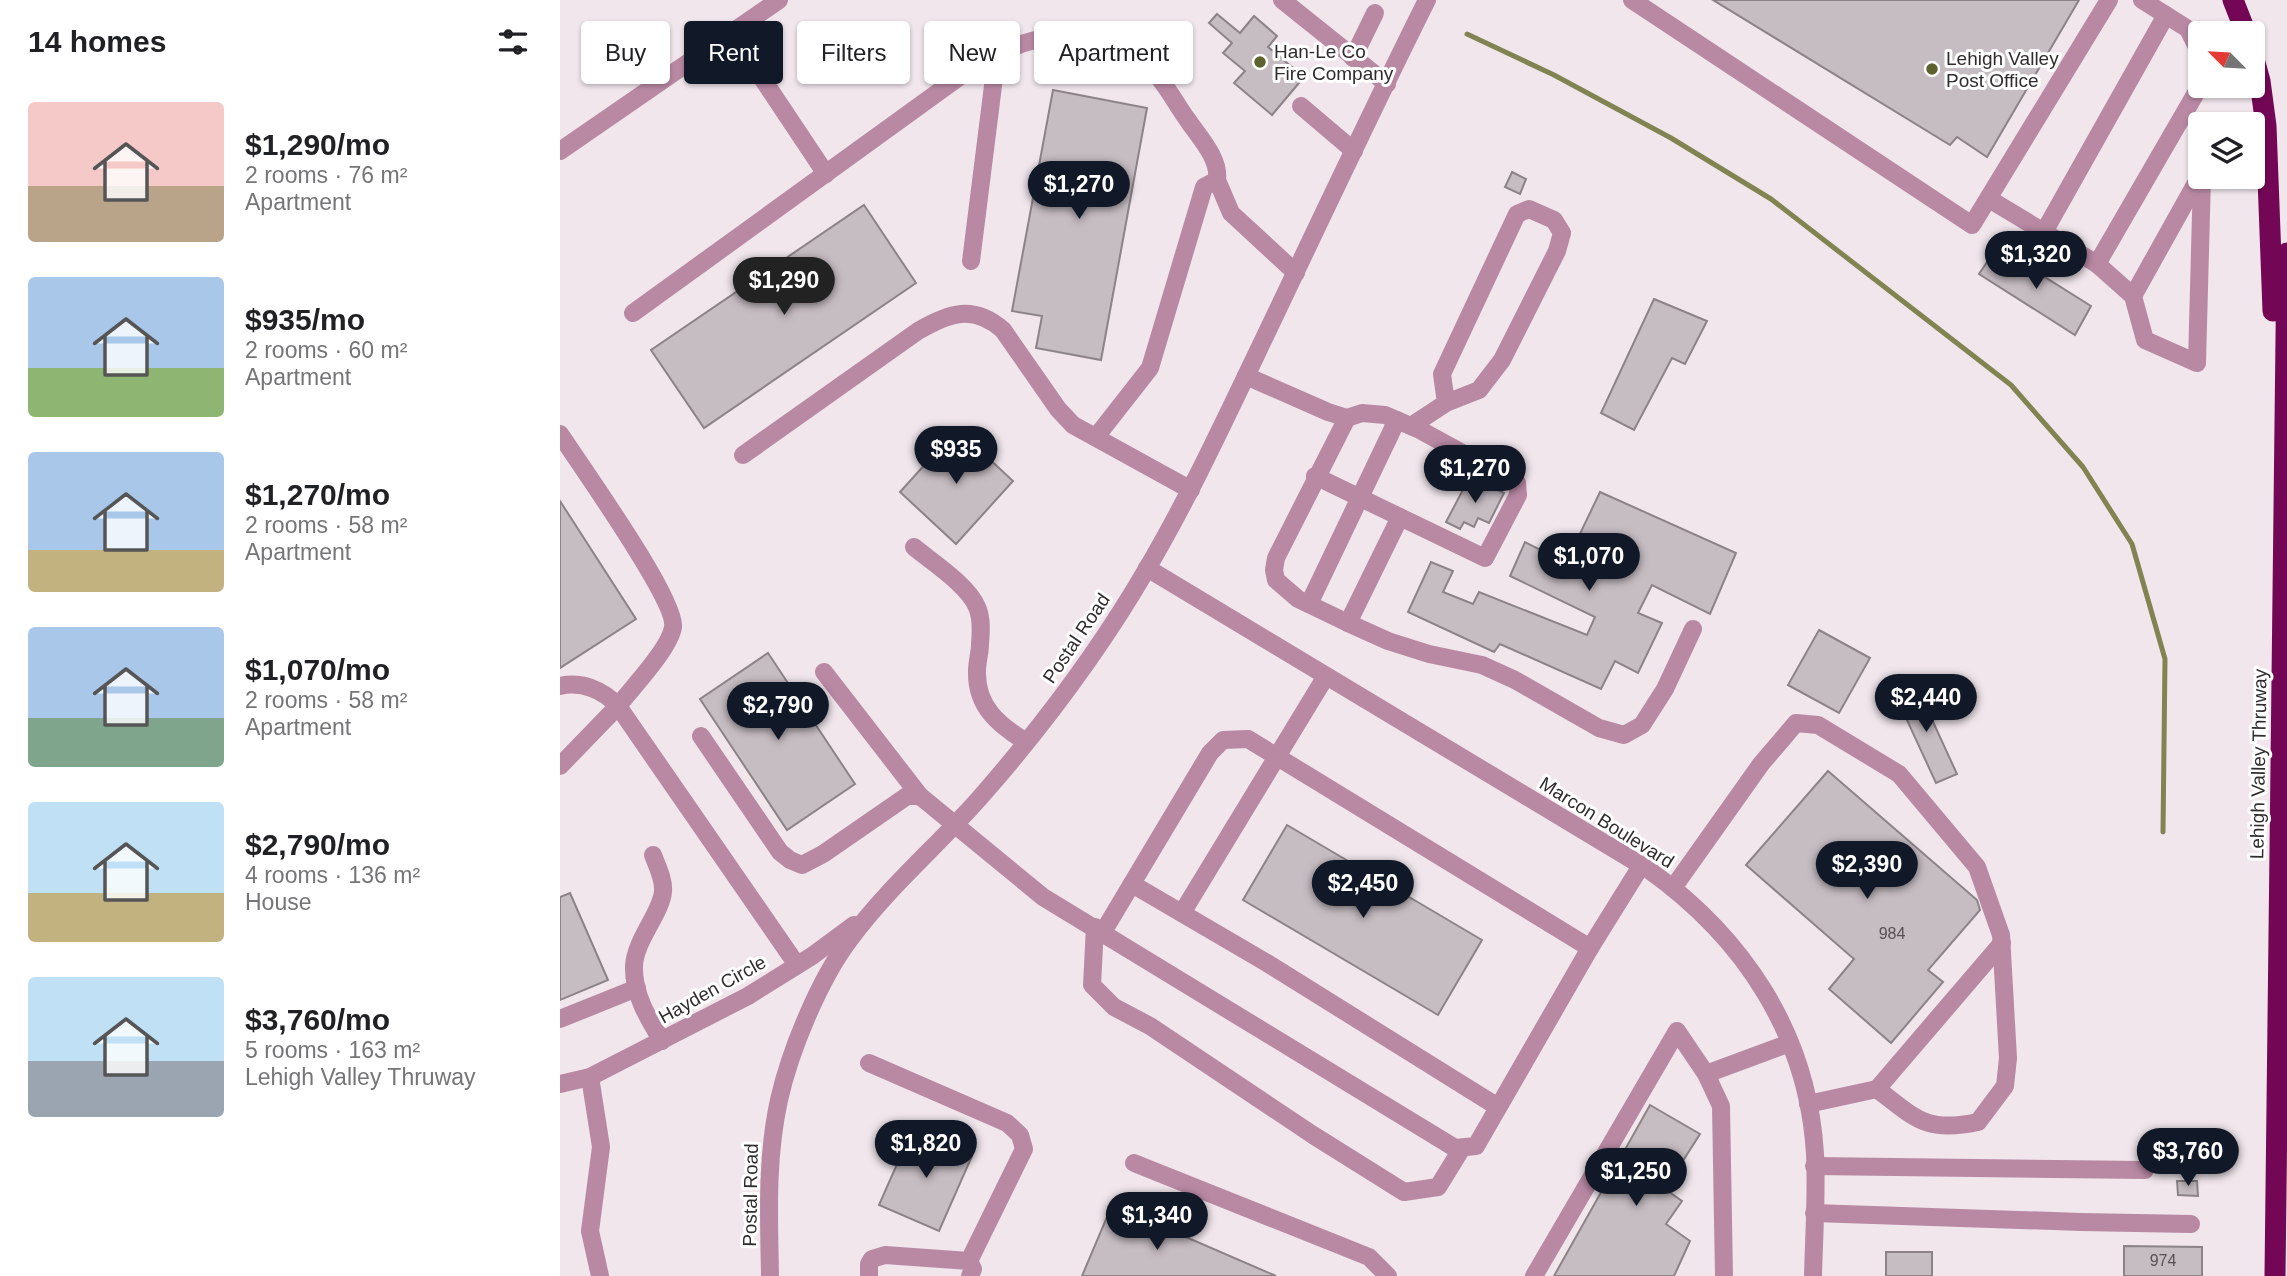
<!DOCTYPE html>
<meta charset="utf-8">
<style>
body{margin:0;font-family:Helvetica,sans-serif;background:#f2f2f2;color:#202124;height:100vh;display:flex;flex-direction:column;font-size:26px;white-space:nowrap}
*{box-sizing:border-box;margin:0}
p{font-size:23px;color:#757577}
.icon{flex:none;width:38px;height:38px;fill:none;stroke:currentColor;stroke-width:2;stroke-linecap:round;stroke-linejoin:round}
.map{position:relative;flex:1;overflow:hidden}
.panel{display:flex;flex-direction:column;background:#fff;width:560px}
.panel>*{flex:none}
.hud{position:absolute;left:21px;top:21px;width:665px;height:63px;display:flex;gap:14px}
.needle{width:46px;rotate:294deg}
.buttons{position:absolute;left:1628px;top:21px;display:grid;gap:14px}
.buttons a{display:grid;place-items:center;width:77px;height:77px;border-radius:7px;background:#fff;box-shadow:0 2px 5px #0004;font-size:35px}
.price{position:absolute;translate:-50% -60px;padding:0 16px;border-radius:24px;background:#111827;color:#fff;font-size:23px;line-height:46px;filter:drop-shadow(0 2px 4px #0008)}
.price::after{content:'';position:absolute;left:50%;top:42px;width:21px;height:16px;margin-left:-10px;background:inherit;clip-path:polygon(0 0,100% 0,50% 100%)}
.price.current{background:#222;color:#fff}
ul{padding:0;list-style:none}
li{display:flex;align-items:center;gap:21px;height:175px;padding:0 28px}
li span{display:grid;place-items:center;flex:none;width:196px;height:140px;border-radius:7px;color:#555}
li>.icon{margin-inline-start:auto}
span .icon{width:84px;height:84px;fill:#fffc;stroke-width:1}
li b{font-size:30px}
h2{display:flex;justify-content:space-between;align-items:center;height:84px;padding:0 28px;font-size:30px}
.chip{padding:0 24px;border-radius:7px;background:#fff;box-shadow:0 2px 5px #0004;font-size:24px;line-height:63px}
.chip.current{background:#111827;color:#fff}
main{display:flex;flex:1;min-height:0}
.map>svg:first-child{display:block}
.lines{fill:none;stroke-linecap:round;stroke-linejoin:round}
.stream{stroke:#818351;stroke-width:5}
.building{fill:#c6bdc2;stroke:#8c8388;stroke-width:2}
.minor{stroke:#b989a4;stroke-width:18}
.highway{stroke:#740755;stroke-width:21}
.poi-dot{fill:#5e622f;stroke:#fff;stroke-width:2.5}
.labels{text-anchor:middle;stroke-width:6;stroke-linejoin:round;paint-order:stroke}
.number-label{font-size:16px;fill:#565154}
.poi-label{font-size:19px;fill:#312d2f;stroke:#fff;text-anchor:start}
.street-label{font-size:19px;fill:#312d2f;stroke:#fff}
</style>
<main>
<section class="panel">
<h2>14 homes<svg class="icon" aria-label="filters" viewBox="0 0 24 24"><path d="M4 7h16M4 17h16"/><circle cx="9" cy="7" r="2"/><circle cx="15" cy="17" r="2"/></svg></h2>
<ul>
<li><span style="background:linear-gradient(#f6c9c9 60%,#b9a48a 0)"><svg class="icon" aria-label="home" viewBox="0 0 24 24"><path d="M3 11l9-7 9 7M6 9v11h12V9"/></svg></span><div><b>$1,290/mo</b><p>2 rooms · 76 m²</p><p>Apartment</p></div></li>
<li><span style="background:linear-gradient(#a9c7e8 65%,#8fb573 0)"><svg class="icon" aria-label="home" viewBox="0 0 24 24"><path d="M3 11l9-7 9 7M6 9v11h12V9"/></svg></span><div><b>$935/mo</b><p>2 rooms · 60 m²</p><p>Apartment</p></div></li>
<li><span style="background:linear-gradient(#a9c7e8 70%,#c2b280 0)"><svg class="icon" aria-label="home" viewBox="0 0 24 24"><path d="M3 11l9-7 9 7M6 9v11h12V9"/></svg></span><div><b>$1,270/mo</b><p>2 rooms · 58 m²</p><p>Apartment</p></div></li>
<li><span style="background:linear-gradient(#a9c7e8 65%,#7fa58c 0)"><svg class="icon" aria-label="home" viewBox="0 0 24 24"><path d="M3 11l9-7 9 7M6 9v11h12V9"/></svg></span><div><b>$1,070/mo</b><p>2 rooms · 58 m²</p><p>Apartment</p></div></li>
<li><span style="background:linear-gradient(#bfe0f5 65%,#c2b280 0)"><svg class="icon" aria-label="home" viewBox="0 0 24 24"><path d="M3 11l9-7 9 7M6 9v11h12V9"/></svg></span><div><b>$2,790/mo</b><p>4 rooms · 136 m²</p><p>House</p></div></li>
<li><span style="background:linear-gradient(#bfe0f5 60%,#9aa5b1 0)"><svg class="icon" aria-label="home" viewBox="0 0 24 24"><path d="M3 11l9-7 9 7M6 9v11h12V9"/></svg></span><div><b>$3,760/mo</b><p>5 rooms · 163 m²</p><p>Lehigh Valley Thruway</p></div></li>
</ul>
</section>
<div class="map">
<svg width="1727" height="1276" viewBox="0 0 1727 1276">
<rect width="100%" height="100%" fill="#f0e6ec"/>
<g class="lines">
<!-- stream -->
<path class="stream" d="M 907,34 L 994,75 L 1111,138 L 1211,199 L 1451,385 L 1523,467 L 1572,544 L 1605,659 L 1603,832"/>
</g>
<!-- building -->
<g class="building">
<path d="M 1153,0 L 1519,0 L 1427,157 L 1397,137 L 1390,145 Z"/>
<path d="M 657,14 L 680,33 L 694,16 L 717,36 L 708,47 L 744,77 L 712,115 L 674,83 L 685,71 L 663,53 L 672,43 L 649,23 Z"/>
<path d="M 493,90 L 587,108 L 541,360 L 476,348 L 482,316 L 452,311 Z"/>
<path d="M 952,172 L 966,179 L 960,194 L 945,187 Z"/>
<path d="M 304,205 L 356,283 L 144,428 L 91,350 Z"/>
<path d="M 1437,247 L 1531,306 L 1515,335 L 1419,274 Z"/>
<path d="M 1094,299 L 1147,321 L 1125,364 L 1112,358 L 1074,430 L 1041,413 Z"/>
<path d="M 397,429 L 453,481 L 396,544 L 340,492 Z"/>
<path d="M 907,482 L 919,488 L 921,482 L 944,493 L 929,523 L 918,518 L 914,527 L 904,522 L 900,529 L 886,522 Z"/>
<path d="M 1040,492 L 1176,553 L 1150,614 L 1092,585 L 1078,613 L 1102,623 L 1078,673 L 1055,661 L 1041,689 L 940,644 L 934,652 L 848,612 L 871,562 L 893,571 L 883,592 L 913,604 L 919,592 L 1027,635 L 1035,617 L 950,576 L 965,542 L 1006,563 Z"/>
<path d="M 0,501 L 76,619 L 0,668 Z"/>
<path d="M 1259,630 L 1310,658 L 1279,713 L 1228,685 Z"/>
<path d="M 208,653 L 295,784 L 227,830 L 140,699 Z"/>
<path d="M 1356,685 L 1397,774 L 1376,783 L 1335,694 Z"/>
<path d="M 1268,771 L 1417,900 L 1420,910 L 1368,970 L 1383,982 L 1331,1043 L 1269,989 L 1294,959 L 1186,865 Z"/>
<path d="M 727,825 L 922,940 L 878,1015 L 683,900 Z"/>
<path d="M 10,893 L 48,980 L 0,1000 L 0,897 Z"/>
<path d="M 1090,1105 L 1140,1134 L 1105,1189 L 1122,1201 L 1106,1224 L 1130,1241 L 1114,1276 L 994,1276 Z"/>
<path d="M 352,1130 L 412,1156 L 379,1231 L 319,1205 Z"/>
<path d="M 1617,1181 L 1637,1181 L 1638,1196 L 1618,1195 Z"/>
<path d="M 552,1205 L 716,1276 L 522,1276 Z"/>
<path d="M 1564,1246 L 1642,1247 L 1642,1276 L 1564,1276 Z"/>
<rect x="1326" y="1252" width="46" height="24"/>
</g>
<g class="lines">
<!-- minor -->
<g class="minor">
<path d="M 722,0 L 827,84"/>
<path d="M 1072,0 L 1412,225 L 1549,0"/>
<path d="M 1582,0 L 1628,29 L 1640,53"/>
<path d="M 172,33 L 266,174"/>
<path d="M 793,58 L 815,13"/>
<path d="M 741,106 L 794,151"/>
<path d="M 0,151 L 219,0"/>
<path d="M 1429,199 L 1537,264 L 1640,86"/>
<path d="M 1484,232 L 1606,15"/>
<path d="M 411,261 L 437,54"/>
<path d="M 1537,264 L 1573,296 L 1585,340 L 1637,363 L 1642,177"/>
<path d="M 1573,296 L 1640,176"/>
<path d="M 73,313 L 402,75 C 453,43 492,24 552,47 C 567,53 581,59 593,71 C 606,84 616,104 627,119 C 638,136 660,158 657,180 L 671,213 L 736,273"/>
<path d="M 686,376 L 768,412 L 787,418 L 802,413 L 825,415 L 860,430 L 957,483 L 958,495 L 925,558 L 840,517 L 788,623 L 828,641 L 869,654 L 922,665 L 955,680 L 1039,728 L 1064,735 L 1082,725 L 1105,689 L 1133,629"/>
<path d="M 787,418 L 716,558 L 714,570 L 716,580 L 738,599 L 788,623"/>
<path d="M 851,426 L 886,403 L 919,390 L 942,360 L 997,251 L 1002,233 L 994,220 L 969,209 L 957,214 L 882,374 L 886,403"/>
<path d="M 0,434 C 20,465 117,600 113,627 C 110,648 73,687 58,706 L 237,965"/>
<path d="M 536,437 L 590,368 L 644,187 L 657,180"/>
<path d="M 183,455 L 358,331 C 389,313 413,304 443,330 L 498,409 L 513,425 L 631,490"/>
<path d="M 755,476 L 840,517"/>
<path d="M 354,547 C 372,562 408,585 417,607 C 422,618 421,632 420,644 C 420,653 417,662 417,671 C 416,707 439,725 466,742"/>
<path d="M 587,568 L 1089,870 C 1184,938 1248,1034 1255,1154 C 1257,1194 1254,1235 1253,1276"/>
<path d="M 749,604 L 837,420"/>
<path d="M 264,672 L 360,796"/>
<path d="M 0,686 C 22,681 43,690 58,706 L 0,766"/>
<path d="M 141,736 L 220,852 L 230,860 L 242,865 L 263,854 L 347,796 L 360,796 L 483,897 L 895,1148 L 916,1146 L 1030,948 L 1081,866"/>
<path d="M 93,855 C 97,866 104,879 103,891 C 102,912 75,940 74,966 C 73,994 88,1018 102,1041"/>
<path d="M 572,884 L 707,963 L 938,1107"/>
<path d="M 1113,888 L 1201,764 L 1236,723 L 1258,725 L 1339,774 L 1417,867 L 1441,935 L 1448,1058 L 1445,1086 L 1418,1122 C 1366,1133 1356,1119 1317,1089 L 1248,1104"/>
<path d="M 622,913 L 766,676"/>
<path d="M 535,927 L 532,985 L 554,1007 L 590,1026 L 753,1135 L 844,1192 L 878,1187 L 902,1148"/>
<path d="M 543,932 L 650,753 L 663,740 L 688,739 L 1030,948"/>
<path d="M 0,1019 L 77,988"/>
<path d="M 309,1063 L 447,1123 L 460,1135 L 464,1149 L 409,1261"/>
<path d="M 1146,1074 L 1230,1043"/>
<path d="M 30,1077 L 41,1147 L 30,1231 L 40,1276"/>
<path d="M 0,1084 L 30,1077 L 188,996 L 252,956 L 294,925"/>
<path d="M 1317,1089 L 1442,943"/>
<path d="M 574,1163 L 809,1257 L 828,1276"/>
<path d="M 1254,1166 L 1585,1170"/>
<path d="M 1254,1213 L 1521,1222 L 1631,1224"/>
<path d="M 210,1276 C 209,1217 206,1159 219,1100 C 230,1051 259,980 290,939 C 329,886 381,843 424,793 C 485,723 541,648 588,567 C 629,497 663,424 698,351 C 754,234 809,116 867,0"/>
<path d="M 309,1276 L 309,1264 L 312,1259 L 325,1255 L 409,1261 L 413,1269 L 410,1276"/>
<path d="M 974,1276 L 1117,1031 L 1146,1074 L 1161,1106 L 1164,1276"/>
</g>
<!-- highway -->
<g class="highway">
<path d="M 1673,0 L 1686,33"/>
<path d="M 1692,52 L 1700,81 L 1706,126 L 1713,311"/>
<path d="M 1715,1276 L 1727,253"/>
</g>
</g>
<!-- markers -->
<g class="poi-dot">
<circle cx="700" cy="62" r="7"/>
<circle cx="1372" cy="69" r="7"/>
</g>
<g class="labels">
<!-- number labels -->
<g class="number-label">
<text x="1332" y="939">984</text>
<text x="1603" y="1266">974</text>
</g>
<!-- poi labels -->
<g class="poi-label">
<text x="714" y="58">Han-Le Co<tspan x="714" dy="22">Fire Company</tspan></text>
<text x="1386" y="65">Lehigh Valley<tspan x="1386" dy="22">Post Office</tspan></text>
</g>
<!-- street labels -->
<g class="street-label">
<text transform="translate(516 638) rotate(-56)" y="7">Postal Road</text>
<text transform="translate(1698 764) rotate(-89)" y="7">Lehigh Valley Thruway</text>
<text transform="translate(1047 822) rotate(32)" y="7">Marcon Boulevard</text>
<text transform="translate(152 989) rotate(-29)" y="7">Hayden Circle</text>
<text transform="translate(190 1195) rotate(-89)" y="7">Postal Road</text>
</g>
</g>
</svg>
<div class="buttons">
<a><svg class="needle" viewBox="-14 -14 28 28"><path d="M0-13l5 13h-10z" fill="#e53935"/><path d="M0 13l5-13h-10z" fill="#757577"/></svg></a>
<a><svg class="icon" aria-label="layers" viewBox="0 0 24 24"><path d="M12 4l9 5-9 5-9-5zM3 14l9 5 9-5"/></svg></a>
</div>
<b class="price" style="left:519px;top:221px">$1,270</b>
<b class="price" style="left:1476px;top:291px">$1,320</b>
<b class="price current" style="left:224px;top:317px">$1,290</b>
<b class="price" style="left:396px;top:486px">$935</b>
<b class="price" style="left:915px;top:505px">$1,270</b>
<b class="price" style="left:1029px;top:593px">$1,070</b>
<b class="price" style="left:1366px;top:734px">$2,440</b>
<b class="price" style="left:218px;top:742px">$2,790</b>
<b class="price" style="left:1307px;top:901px">$2,390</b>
<b class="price" style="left:803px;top:920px">$2,450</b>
<b class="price" style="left:366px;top:1180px">$1,820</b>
<b class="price" style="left:1628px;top:1188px">$3,760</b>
<b class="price" style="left:1076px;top:1208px">$1,250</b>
<b class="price" style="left:597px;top:1252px">$1,340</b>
<div class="hud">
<a class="chip">Buy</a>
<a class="chip current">Rent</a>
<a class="chip">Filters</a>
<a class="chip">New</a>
<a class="chip">Apartment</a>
</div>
</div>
</main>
